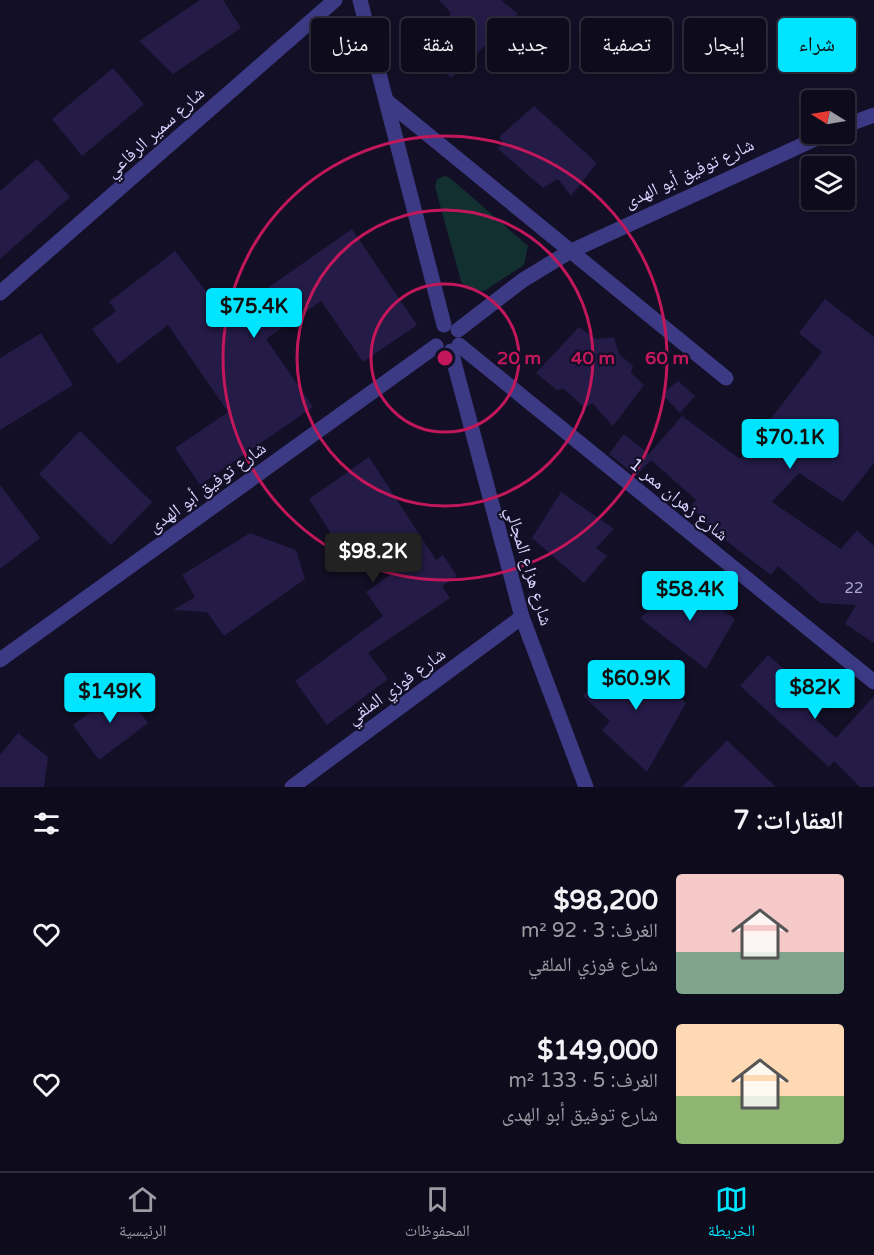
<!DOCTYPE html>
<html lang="ar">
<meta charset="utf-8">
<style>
body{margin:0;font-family:"Varela Round","Noto Naskh Arabic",sans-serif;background:#1c1929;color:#f1f3f6;direction:rtl;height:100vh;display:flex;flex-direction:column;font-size:22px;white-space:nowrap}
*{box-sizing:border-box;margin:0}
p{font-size:20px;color:#9b9ba3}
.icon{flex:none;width:33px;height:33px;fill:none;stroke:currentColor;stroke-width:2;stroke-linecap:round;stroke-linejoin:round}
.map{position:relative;height:787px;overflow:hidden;direction:ltr}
.side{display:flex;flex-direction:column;background:#0e0b1c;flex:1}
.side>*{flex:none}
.hud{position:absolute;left:18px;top:18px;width:838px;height:54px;direction:rtl;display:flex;gap:12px}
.needle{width:39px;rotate:281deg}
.buttons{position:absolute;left:801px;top:90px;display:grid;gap:12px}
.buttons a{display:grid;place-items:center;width:54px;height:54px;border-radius:6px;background:#0e0b1c;box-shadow:0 3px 9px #0003,0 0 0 2px #2e2b3b;font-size:30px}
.price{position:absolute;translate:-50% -51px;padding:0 14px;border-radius:6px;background:#00e5ff;color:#111;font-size:20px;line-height:39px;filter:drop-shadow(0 2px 3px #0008)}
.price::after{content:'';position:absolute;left:50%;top:36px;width:18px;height:14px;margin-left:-9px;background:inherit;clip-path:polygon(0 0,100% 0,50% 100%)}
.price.on{background:#222;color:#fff}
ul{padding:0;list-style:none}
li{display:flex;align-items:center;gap:18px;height:150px;padding:0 30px}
li span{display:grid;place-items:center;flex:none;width:168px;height:120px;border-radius:6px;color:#555}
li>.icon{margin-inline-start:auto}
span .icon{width:72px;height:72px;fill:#fffc;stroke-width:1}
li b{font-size:26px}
h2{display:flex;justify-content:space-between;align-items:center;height:72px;padding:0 30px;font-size:26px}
.chip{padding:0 21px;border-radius:6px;background:#0e0b1c;box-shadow:0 3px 9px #0003,0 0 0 2px #2e2b3b;font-size:21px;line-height:54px}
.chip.on{background:#00e5ff;color:#111}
.tab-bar{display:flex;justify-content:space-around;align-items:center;height:84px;border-top:2px solid #2e2b3b;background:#0e0b1c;font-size:16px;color:#9b9ba3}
.tab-bar a{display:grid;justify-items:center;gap:3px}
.tab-bar .on{color:#00e5ff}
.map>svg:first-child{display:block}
.green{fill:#12302f}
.building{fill:#241b47}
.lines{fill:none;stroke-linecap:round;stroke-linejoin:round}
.street{stroke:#3d3a85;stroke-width:15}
.ring{fill:none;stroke:#c2185b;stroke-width:3}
.labels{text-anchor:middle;stroke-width:4.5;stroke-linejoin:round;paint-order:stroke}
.number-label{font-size:15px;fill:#aca6d1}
.street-label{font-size:18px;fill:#d9d4ff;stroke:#130f26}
.centre{fill:#c2185b;stroke:#130f26;stroke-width:3}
.ring-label{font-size:18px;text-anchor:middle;font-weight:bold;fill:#c2185b;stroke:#130f26;stroke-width:4.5;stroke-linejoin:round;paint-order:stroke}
</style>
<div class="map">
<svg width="874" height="787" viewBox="0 0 874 787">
<rect width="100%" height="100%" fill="#130f26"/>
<!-- green -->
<path class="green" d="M 444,176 L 449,177 L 528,246 L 524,265 L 484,291 L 466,289 L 461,281 L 435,187 L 437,179 Z"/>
<!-- building -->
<g class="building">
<path d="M 200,0 L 223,0 L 241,28 L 173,74 L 139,41 Z"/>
<path d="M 439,0 L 501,0 L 518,14 L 451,78 L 423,54 L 451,13 Z"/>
<path d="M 113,68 L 144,104 L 82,156 L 52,119 Z"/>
<path d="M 534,106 L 597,163 L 571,196 L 558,179 L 543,188 L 497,148 L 504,144 L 499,137 Z"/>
<path d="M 37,159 L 70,197 L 0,259 L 0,191 Z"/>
<path d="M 352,229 L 417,325 L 363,362 L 321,301 L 266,339 L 313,407 L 200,485 L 175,448 L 228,412 L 168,325 L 118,364 L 92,329 L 116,311 L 109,302 L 175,251 L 226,317 Z"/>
<path d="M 825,299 L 874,337 L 874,463 L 843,502 L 799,473 L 772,502 L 841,549 L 857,530 L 874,546 L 874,643 L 845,624 L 856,605 L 820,603 L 778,566 L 771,575 L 712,530 L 691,506 L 696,500 L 651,460 L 636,476 L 609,454 L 624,434 L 649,454 L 682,416 L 740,459 L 822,352 L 799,333 Z"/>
<path d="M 579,327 L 596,339 L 614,337 L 619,354 L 633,366 L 631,373 L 644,385 L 613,426 L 592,403 L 585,408 L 564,389 L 557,390 L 536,373 Z"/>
<path d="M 41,333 L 73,385 L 0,430 L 0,358 Z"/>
<path d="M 678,381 L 695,396 L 680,413 L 662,394 Z"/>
<path d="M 80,431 L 152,502 L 111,545 L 39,474 Z"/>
<path d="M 369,457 L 436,560 L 443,555 L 457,576 L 442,586 L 450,598 L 368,653 L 388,679 L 327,725 L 295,681 L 383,616 L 366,592 L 393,573 L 372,540 L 347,558 L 309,499 Z"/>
<path d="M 0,485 L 40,538 L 0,569 Z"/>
<path d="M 561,492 L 614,529 L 596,548 L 607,556 L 584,583 L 532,538 Z"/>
<path d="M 250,533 L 296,550 L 305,579 L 224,636 L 207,612 L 173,610 L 195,597 L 182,575 Z"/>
<path d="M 682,580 L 735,619 L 706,669 L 640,618 Z"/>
<path d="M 768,655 L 794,678 L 802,669 L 821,686 L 812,696 L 818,702 L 808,712 L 836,738 L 874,696 L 874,787 L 860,787 L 834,761 L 829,767 L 740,686 Z"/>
<path d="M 616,660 L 637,679 L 648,667 L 686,703 L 647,772 L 602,730 L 610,721 L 583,696 Z"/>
<path d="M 122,688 L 148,723 L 99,760 L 73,725 Z"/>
<path d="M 18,733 L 48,757 L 44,787 L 0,787 L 0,755 Z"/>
<path d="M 727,740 L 752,764 L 776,787 L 682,787 Z"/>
</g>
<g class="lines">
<!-- street -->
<g class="street">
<path d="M 360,0 L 444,325"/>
<path d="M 388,102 L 726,378"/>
<path d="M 844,126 L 874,115"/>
<path d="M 0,293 L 335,0"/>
<path d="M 458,330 L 523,280 L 569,252 L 826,134"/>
<path d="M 459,345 L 874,682"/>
<path d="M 451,351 L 522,617 L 586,787"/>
<path d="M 0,660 L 436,346"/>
<path d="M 292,787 L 522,617"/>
</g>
</g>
<!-- distance rings -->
<g class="ring">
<circle cx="445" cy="358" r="74"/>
<circle cx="445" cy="358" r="148"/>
<circle cx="445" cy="358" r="222"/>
</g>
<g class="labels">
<!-- number labels -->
<g class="number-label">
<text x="854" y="593">22</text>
</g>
<!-- street labels -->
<g class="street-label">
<text transform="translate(155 132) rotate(-42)" y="6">شارع سمير الرفاعي</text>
<text transform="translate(689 173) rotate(-25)" y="6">شارع توفيق أبو الهدى</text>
<text transform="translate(207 487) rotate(-36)" y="6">شارع توفيق أبو الهدى</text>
<text transform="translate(679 499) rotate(39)" y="6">شارع زهران ممر 1</text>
<text transform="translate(529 566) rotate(73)" y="6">شارع هزاع المجالي</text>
<text transform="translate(396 686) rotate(-36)" y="6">شارع فوزي الملقي</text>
</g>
</g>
<circle cx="445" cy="358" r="9" class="centre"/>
<g class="ring-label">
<text x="519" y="364">20 m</text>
<text x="593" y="364">40 m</text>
<text x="667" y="364">60 m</text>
</g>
</svg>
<div class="buttons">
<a><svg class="needle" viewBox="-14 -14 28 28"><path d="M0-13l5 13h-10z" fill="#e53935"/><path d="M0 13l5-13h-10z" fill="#9b9ba3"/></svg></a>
<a><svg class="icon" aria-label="layers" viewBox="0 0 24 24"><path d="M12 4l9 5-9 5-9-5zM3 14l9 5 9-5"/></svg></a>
</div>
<b class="price" style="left:254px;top:339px">$75.4K</b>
<b class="price" style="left:790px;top:470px">$70.1K</b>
<b class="price on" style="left:373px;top:584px">$98.2K</b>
<b class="price" style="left:690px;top:622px">$58.4K</b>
<b class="price" style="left:636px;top:711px">$60.9K</b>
<b class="price" style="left:815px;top:720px">$82K</b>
<b class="price" style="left:110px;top:724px">$149K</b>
<div class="hud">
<a class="chip on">شراء</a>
<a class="chip">إيجار</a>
<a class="chip">تصفية</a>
<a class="chip">جديد</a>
<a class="chip">شقة</a>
<a class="chip">منزل</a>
</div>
</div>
<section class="side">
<h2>العقارات: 7<svg class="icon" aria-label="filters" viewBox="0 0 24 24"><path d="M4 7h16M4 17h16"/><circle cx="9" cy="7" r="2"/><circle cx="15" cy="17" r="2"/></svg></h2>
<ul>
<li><span style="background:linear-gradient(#f6c9c9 65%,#7fa58c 0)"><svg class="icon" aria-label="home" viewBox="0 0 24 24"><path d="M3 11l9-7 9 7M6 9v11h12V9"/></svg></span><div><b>$98,200</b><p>الغرف: 3 · 92 m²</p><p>شارع فوزي الملقي</p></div><svg class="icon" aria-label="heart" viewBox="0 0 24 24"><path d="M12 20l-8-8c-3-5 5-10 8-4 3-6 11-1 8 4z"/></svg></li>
<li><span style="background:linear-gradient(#ffd9b3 60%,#8fb573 0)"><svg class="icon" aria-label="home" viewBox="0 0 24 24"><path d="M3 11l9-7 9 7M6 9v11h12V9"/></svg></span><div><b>$149,000</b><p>الغرف: 5 · 133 m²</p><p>شارع توفيق أبو الهدى</p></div><svg class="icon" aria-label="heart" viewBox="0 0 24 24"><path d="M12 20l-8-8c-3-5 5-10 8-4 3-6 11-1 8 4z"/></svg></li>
</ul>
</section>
<nav class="tab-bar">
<a class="on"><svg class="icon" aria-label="map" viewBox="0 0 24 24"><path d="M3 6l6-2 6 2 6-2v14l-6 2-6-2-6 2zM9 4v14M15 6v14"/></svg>الخريطة</a>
<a><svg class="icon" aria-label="saved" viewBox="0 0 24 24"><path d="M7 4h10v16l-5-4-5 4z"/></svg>المحفوظات</a>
<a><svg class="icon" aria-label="home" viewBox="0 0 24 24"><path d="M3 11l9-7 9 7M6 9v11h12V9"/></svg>الرئيسية</a>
</nav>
